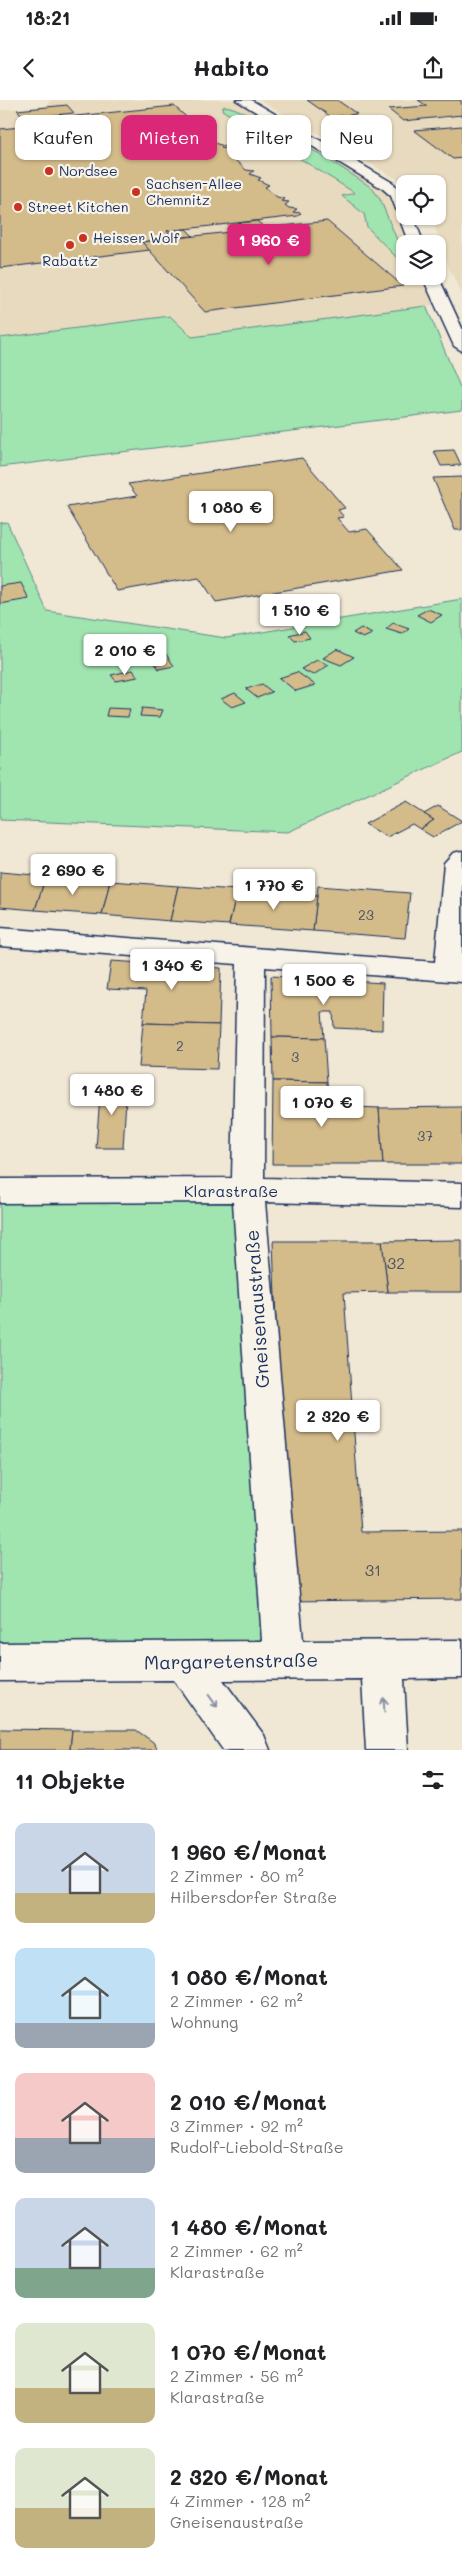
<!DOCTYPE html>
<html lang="de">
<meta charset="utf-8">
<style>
body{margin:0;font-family:Mali,sans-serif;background:#f6f6f6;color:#202124;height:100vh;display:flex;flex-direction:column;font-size:19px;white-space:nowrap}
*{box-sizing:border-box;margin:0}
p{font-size:16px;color:#757577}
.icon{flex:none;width:28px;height:28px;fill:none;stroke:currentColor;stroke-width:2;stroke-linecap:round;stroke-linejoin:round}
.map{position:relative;height:1650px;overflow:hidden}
.side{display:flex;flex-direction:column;background:#fff;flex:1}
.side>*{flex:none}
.top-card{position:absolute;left:15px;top:15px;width:432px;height:45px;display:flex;gap:10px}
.fabs{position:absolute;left:396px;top:75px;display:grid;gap:10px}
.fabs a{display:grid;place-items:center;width:50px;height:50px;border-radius:10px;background:#fff;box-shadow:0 1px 4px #0004;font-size:25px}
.price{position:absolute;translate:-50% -42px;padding:0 11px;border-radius:5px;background:#fff;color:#222;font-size:16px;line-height:32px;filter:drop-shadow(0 1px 2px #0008)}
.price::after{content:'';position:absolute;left:50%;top:30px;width:15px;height:11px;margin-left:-8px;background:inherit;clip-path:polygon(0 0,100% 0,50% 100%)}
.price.on{background:#db2777;color:#fff}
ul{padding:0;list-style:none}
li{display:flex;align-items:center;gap:15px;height:125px;padding:0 15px}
li span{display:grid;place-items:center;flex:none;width:140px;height:100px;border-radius:10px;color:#555}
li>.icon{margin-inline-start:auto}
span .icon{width:60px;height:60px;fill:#fffc;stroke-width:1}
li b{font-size:21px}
h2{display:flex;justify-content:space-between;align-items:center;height:60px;padding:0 15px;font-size:21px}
.pill{padding:0 18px;border-radius:10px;background:#fff;box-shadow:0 1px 4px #0004;font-size:18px;line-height:45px}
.pill.on{background:#db2777;color:#fff}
.status{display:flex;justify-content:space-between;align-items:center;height:35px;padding:0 25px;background:#fff;direction:ltr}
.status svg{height:14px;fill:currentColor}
header{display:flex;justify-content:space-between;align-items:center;height:65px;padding:0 15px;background:#fff;font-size:22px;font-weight:700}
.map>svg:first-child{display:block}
.built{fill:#e8dabe}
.green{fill:#a0e4b0;stroke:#5e8a87}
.building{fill:#d4bb8a;stroke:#1b2f5e}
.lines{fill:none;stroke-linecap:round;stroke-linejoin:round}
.minor-casing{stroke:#1b2f5e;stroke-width:3}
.minor{fill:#f7f3e8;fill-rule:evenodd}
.oneway{stroke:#8991a3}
.poi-dot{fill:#c8321e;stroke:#f7f3e8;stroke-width:2}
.labels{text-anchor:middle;stroke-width:4.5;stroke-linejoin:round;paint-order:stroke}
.far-poi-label{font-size:14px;fill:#1b2f5e;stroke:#f7f3e8;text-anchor:start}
.number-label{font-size:14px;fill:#495269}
.street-label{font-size:16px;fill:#1b2f5e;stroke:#f7f3e8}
.near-number-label{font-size:16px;fill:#495269}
.near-street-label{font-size:19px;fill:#1b2f5e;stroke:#f7f3e8}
</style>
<div class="status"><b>18:21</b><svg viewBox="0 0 49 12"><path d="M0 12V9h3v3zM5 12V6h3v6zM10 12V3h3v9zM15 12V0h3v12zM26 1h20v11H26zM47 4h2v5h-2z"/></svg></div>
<header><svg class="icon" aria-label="back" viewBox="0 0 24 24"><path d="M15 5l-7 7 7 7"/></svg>Habito<svg class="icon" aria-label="share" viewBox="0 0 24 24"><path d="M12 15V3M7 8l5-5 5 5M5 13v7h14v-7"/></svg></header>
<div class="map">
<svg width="462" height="1650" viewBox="0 0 462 1650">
<rect width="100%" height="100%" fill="#f0e8d5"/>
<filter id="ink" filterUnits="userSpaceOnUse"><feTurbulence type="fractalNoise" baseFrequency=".02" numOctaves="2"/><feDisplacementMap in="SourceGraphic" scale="10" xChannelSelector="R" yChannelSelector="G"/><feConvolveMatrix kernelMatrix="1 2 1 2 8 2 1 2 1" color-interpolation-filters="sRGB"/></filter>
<g filter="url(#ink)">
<!-- built -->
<g class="built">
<path d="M 51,0 L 241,0 L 387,86 L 415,144 L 405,144 L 405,176 L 428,176 L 440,204 L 192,237 L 170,216 L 0,238 L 0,10 L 46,6 Z"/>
<path d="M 260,0 L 462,0 L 462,194 L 449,168 L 431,116 L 438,116 L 438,84 L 405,84 Z"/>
</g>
<!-- green -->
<g class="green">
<path d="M 224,6 C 243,5 353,74 372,88 L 380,99 L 405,159 L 397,158 L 367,127 L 364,114 L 342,96 L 355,93 L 222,10 Z"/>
<path d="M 426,206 L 462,292 L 462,310 L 0,367 L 0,238 L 170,216 L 192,237 Z"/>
<path d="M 7,422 L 47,511 L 226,538 L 462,499 L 462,652 L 288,732 L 0,720 L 0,423 Z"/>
<path d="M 240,1096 L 271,1550 L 0,1549 L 0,1098 Z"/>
</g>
<!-- building -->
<g class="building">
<path d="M 307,0 L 337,0 L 357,14 L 331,17 Z"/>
<path d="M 418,0 L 461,0 L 462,15 L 403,21 L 388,9 L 427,6 Z"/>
<path d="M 67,5 L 74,13 L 25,18 L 17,10 Z"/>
<path d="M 174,6 L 194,24 L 201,25 L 197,27 L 208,31 L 204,33 L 211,34 L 207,36 L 217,44 L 225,46 L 221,48 L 228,49 L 225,51 L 232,52 L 228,54 L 231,57 L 239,58 L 235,60 L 246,70 L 254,71 L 250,74 L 261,78 L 258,80 L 269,85 L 265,87 L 277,97 L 285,99 L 281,101 L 289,102 L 285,105 L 289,108 L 297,109 L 293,112 L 301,113 L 298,116 L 167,131 L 173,138 L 142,142 L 150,150 L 0,168 L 0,29 L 21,27 L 18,24 L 29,23 L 28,21 Z"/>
<path d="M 462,26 L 462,58 L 453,59 L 414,30 Z"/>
<path d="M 257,121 L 265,128 L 246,130 L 239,123 Z"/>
<path d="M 327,121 L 403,186 L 205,212 L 142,142 Z"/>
<path d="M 186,129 L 193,136 L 173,138 L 167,131 Z"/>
<path d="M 454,350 L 461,365 L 441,366 L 434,351 Z"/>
<path d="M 302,358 L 345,408 L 338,410 L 344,417 L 337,418 L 349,432 L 367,429 L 403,470 L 216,502 L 199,477 L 117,491 L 67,407 L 137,396 L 128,384 Z"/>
<path d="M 462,377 L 462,430 L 455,430 L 433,378 Z"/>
<path d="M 21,483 L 29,499 L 0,504 L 0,486 Z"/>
<path d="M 428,509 L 442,515 L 431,522 L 417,515 Z"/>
<path d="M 393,523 L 409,529 L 402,534 L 386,529 Z"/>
<path d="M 361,528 L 372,534 L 363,538 L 353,533 Z"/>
<path d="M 305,531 L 310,538 L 295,541 L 289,535 Z"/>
<path d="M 337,549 L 354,557 L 341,565 L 323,558 Z"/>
<path d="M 166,554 L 174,566 L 159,569 L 151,558 Z"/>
<path d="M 317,560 L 329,565 L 313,575 L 301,569 Z"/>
<path d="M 133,570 L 138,577 L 116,581 L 111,575 Z"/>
<path d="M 297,572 L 315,585 L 296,591 L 279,578 Z"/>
<path d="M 262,584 L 272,592 L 257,598 L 246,589 Z"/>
<path d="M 235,593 L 246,602 L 232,607 L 221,599 Z"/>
<path d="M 108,608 L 130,609 L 128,617 L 106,616 Z"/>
<path d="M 142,608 L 163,610 L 160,617 L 140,616 Z"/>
<path d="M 406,702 L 434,720 L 420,729 L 412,724 L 387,737 L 365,724 Z"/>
<path d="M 438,706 L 462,721 L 433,737 L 420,729 L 434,720 L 424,714 Z"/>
<path d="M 0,772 L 46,776 L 35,810 L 0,807 Z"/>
<path d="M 46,776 L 110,781 L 102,815 L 35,810 Z"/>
<path d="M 110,781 L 178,786 L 170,821 L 102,815 Z"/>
<path d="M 178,786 L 237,790 L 229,825 L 170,821 Z"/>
<path d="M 318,786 L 410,793 L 405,838 L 313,831 Z"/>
<path d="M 237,790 L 317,796 L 313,831 L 229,825 Z"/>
<path d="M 111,861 L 221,868 L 219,925 L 143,923 L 146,891 L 107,889 Z"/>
<path d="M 271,876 L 383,883 L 382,930 L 334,928 L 333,912 L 322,912 L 324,938 L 272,937 Z"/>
<path d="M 143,923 L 219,925 L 217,969 L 139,967 Z"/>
<path d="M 272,937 L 324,938 L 327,982 L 273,981 Z"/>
<path d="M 273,981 L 327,982 L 329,1006 L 379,1008 L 383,1064 L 272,1064 Z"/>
<path d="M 101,983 L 127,983 L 123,1048 L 96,1048 Z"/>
<path d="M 462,1007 L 462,1064 L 383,1064 L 379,1008 Z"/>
<path d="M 462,1140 L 462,1192 L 388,1192 L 382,1141 Z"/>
<path d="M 273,1141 L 382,1141 L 388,1192 L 344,1193 L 361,1432 L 462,1431 L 462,1499 L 286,1501 Z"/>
<path d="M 0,1629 L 72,1630 L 70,1650 L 0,1650 Z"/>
<path d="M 72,1630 L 136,1630 L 153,1642 L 158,1650 L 70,1650 Z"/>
</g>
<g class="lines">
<!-- minor casing -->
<g class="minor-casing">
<g id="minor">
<path d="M 236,0 L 251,0 L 393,83 L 405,97 L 405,116 L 413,116 L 424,144 L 409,144 L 391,96 L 383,89 Z"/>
<path d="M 422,176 L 438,176 L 462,228 L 462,251 L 454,246 Z"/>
<path d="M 462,751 L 462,882 L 265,867 L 264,1078 L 462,1083 L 462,1107 L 265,1102 L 303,1541 L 462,1540 L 462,1578 L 404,1579 L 408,1650 L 366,1650 L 362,1579 L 223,1580 L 264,1635 L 270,1650 L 223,1650 L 174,1580 L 0,1581 L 0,1543 L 262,1541 L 233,1102 L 0,1103 L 0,1079 L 232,1078 L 237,864 L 0,846 L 0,828 L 435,862 L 444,763 L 453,753 Z"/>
</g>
</g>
<!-- minor -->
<use href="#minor" class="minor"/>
</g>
<!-- one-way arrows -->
<defs><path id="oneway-shaft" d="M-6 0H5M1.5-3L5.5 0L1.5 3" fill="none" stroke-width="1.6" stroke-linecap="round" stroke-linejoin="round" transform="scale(1.25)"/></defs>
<g class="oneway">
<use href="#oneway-shaft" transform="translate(213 1601) rotate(54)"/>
<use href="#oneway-shaft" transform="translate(384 1605) rotate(-93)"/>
</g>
</g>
<!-- markers -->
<g class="poi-dot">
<circle cx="49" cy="71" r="5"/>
<circle cx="136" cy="92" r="5"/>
<circle cx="18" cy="107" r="5"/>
<circle cx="83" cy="138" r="5"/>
<circle cx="70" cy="145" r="5"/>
</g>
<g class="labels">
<!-- far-poi labels -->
<g class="far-poi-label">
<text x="59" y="76">Nordsee</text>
<text x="146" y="89">Sachsen-Allee<tspan x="146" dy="16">Chemnitz</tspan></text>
<text x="28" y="112">Street Kitchen</text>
<text x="93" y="143">Heisser Wolf</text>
<text x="70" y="166" text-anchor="middle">Rabattz</text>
</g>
<!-- number labels -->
<g class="number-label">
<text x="366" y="820">23</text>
<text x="180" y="951">2</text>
<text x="295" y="962">3</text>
<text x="425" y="1041">37</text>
</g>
<!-- street labels -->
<g class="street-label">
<text x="231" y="1097">Klarastraße</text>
</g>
<!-- near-number labels -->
<g class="near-number-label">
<text x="396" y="1169">32</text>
<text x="373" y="1476">31</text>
</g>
<!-- near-street labels -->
<g class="near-street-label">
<text transform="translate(257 1209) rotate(-94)" y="7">Gneisenaustraße</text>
<text transform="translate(231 1561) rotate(-1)" y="7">Margaretenstraße</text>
</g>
</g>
</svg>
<div class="fabs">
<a><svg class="icon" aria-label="locate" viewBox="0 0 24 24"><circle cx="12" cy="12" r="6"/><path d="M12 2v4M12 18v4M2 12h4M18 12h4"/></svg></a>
<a><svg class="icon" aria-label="layers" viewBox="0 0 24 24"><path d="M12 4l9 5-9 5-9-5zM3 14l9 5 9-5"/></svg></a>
</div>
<b class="price on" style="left:269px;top:166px">1 960 €</b>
<b class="price" style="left:231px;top:433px">1 080 €</b>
<b class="price" style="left:300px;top:536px">1 510 €</b>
<b class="price" style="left:125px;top:576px">2 010 €</b>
<b class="price" style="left:73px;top:796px">2 690 €</b>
<b class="price" style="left:274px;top:811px">1 770 €</b>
<b class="price" style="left:172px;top:891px">1 340 €</b>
<b class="price" style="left:324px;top:906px">1 500 €</b>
<b class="price" style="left:112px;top:1016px">1 480 €</b>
<b class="price" style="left:322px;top:1028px">1 070 €</b>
<b class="price" style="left:338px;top:1342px">2 320 €</b>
<div class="top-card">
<a class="pill">Kaufen</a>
<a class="pill on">Mieten</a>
<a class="pill">Filter</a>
<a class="pill">Neu</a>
</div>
</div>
<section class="side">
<h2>11 Objekte<svg class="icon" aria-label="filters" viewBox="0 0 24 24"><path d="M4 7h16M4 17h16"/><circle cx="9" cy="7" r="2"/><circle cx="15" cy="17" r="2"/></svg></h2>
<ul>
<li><span style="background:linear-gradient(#c9d6e8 70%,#c2b280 0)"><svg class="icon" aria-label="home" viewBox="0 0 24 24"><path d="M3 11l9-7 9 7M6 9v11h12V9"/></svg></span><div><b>1 960 €/Monat</b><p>2 Zimmer · 80 m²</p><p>Hilbersdorfer Straße</p></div></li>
<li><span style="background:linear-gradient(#bfe0f5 75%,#9aa5b1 0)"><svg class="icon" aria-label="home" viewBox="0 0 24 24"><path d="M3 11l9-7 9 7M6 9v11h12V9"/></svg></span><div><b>1 080 €/Monat</b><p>2 Zimmer · 62 m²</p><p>Wohnung</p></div></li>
<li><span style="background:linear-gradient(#f6c9c9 65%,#9aa5b1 0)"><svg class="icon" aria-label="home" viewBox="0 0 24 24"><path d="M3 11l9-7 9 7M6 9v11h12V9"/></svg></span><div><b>2 010 €/Monat</b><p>3 Zimmer · 92 m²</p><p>Rudolf-Liebold-Straße</p></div></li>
<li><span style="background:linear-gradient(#c9d6e8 70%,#7fa58c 0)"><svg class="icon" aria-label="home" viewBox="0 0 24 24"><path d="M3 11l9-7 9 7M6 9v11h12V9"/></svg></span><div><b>1 480 €/Monat</b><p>2 Zimmer · 62 m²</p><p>Klarastraße</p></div></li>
<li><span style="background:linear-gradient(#dfe7d0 65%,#c2b280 0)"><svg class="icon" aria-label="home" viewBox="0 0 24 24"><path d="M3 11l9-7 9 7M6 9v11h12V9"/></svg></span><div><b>1 070 €/Monat</b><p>2 Zimmer · 56 m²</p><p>Klarastraße</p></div></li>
<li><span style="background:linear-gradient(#dfe7d0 60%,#c2b280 0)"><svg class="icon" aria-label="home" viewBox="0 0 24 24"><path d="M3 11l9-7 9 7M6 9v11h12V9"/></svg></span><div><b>2 320 €/Monat</b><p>4 Zimmer · 128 m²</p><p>Gneisenaustraße</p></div></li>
</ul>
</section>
